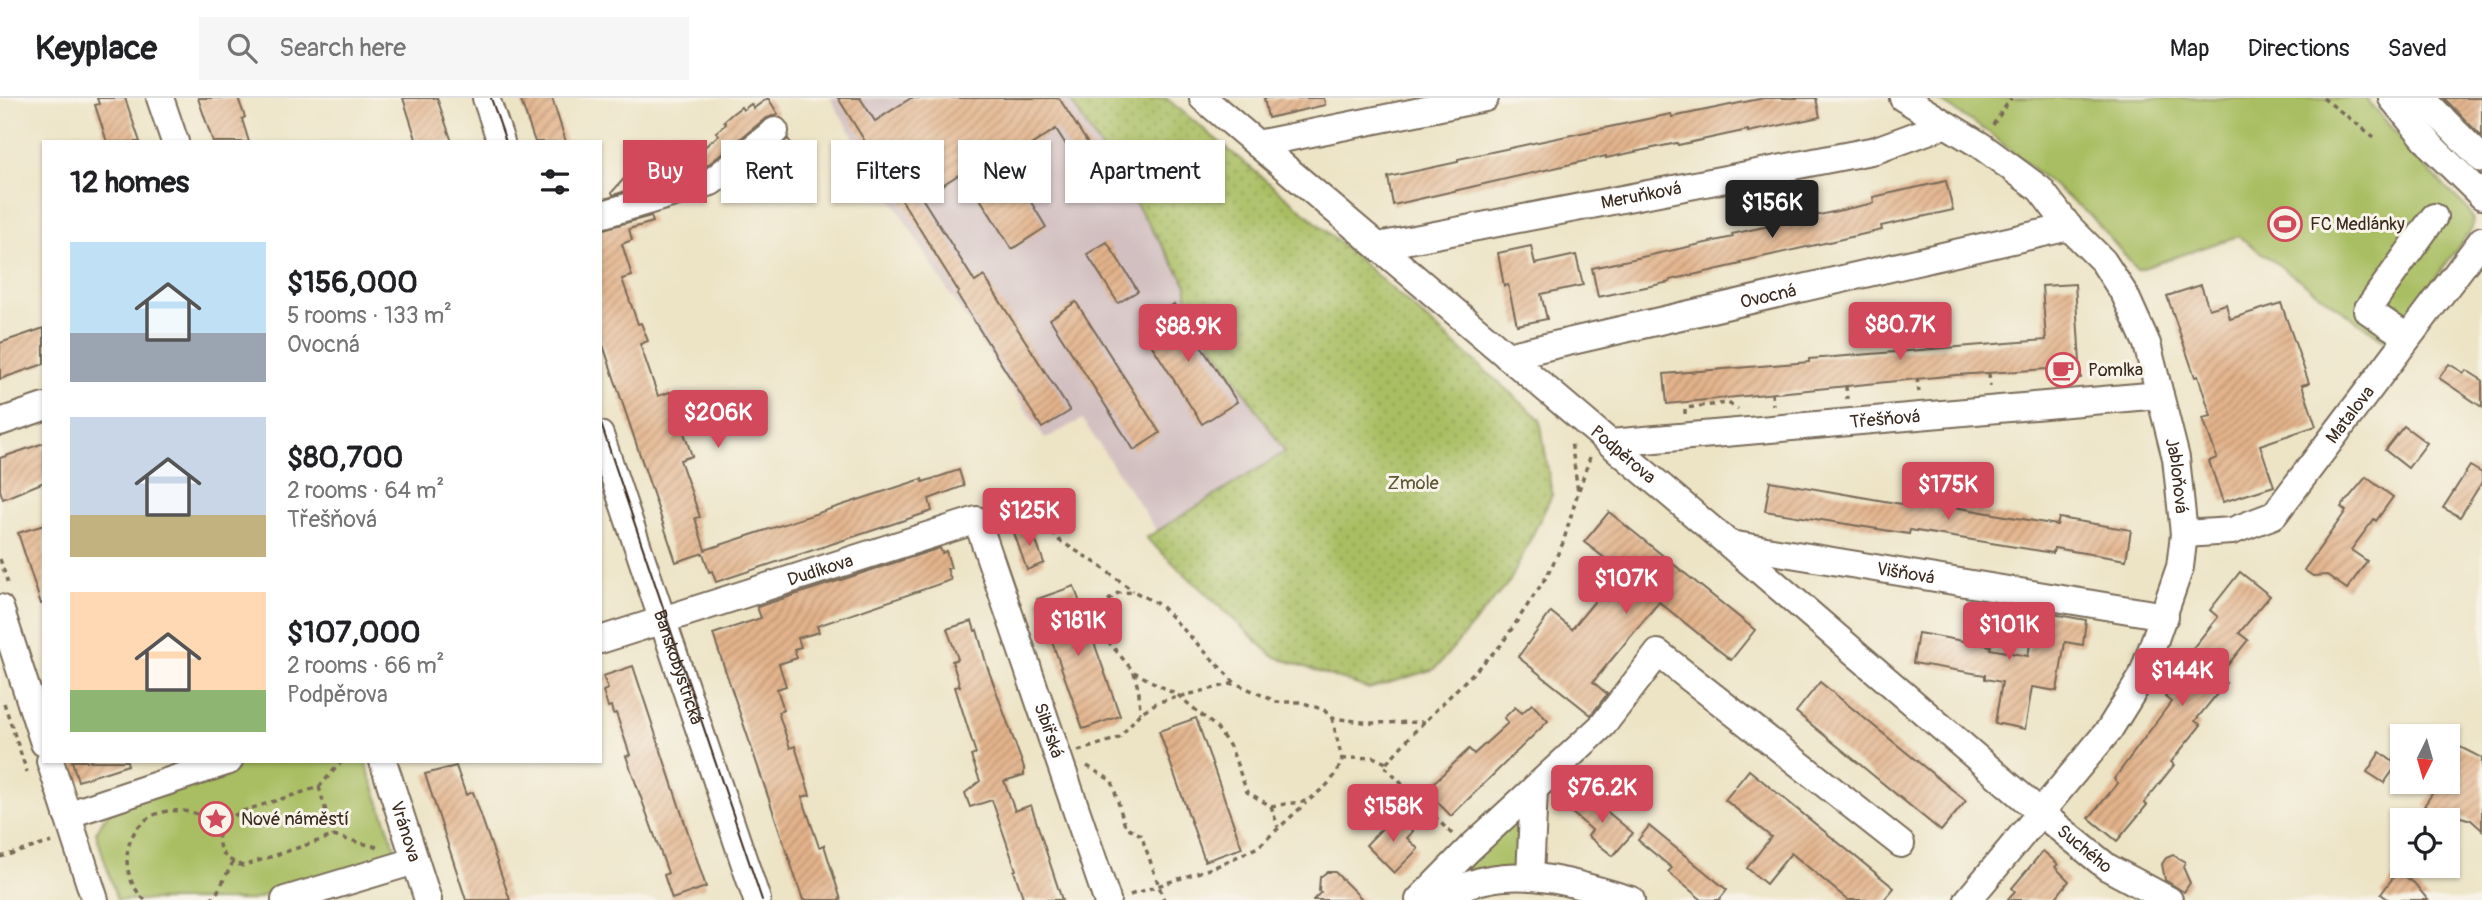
<!DOCTYPE html>
<meta charset="utf-8">
<style>
body{margin:0;font-family:Pangolin,sans-serif;background:#f6f6f6;color:#202124;height:100vh;display:flex;flex-direction:column;font-size:26px;white-space:nowrap}
*{box-sizing:border-box;margin:0}
p{font-size:23px;color:#757577}
.icon{flex:none;width:38px;height:38px;fill:none;stroke:currentColor;stroke-width:2;stroke-linecap:round;stroke-linejoin:round}
.map{position:relative;flex:1;overflow:hidden}
.drawer{position:absolute;left:42px;top:42px;width:560px;height:623px;display:flex;flex-direction:column;background:#fff;border-radius:0px;box-shadow:0 2px 5px #0004}
.drawer>*{flex:none}
.top-card{position:absolute;left:623px;top:42px;width:665px;height:63px;display:flex;gap:14px}
.needle{width:46px;rotate:185deg}
.buttons{position:absolute;left:2390px;top:626px;display:grid;gap:14px}
.buttons a{display:grid;place-items:center;width:70px;height:70px;border-radius:0px;background:#fff;box-shadow:0 2px 5px #0004;font-size:35px}
.price{position:absolute;translate:-50% -60px;padding:0 16px;border-radius:7px;background:#d1495b;color:#fff;font-size:23px;line-height:46px;filter:drop-shadow(0 2px 4px #0008)}
.price::after{content:'';position:absolute;left:50%;top:42px;width:21px;height:16px;margin-left:-10px;background:inherit;clip-path:polygon(0 0,100% 0,50% 100%)}
.price.current{background:#222;color:#fff}
ul{padding:0;list-style:none}
li{display:flex;align-items:center;gap:21px;height:175px;padding:0 28px}
li span{display:grid;place-items:center;flex:none;width:196px;height:140px;border-radius:0px;color:#555}
li>.icon{margin-inline-start:auto}
span .icon{width:84px;height:84px;fill:#fffc;stroke-width:1}
li b{font-size:30px}
h2{display:flex;justify-content:space-between;align-items:center;height:84px;padding:0 28px;font-size:30px}
.chip{padding:0 24px;border-radius:0px;background:#fff;box-shadow:0 2px 5px #0004;font-size:24px;line-height:63px}
.chip.current{background:#d1495b;color:#fff}
header{display:flex;align-items:center;gap:42px;box-sizing:border-box;height:98px;padding:0 35px;background:#fff;border-bottom:2px solid #e0e0e0}
header strong{font-size:33px}
nav{display:flex;gap:38px;margin-inline-start:auto;font-size:24px}
.search{width:490px;height:63px;background:#f6f6f6;display:flex;align-items:center;gap:18px;box-sizing:border-box;padding:0 24px;border-radius:0px;color:#757577;font-size:26px}
.map>svg:first-child{display:block}
.industrial{fill:#d2bfc1}
.green{fill:#a9be62;stroke:#727440;stroke-width:2}
.garden{fill:url(#garden-dots);stroke:#727440;stroke-width:2}
.building{fill:url(#building-hatch)}
.lines{fill:none;stroke-linecap:round;stroke-linejoin:round}
.minor-casing{stroke:#796b59;stroke-width:30}
.path{stroke:#796b59;stroke-width:3.5;stroke-dasharray:5 5;stroke-linecap:butt}
.minor{stroke:#fff;stroke-width:26}
.tram{stroke:#3b2a1e;stroke-width:2}
.labels{text-anchor:middle;stroke-width:6;stroke-linejoin:round;paint-order:stroke}
.street-label{font-size:18px;fill:#3b2a1e;stroke:#f7f3e8}
.poi-label{font-size:18px;fill:#3b2a1e;stroke:#f7f3e8;text-anchor:start}
.park-label{font-size:18px;fill:#5c5632;stroke:#f7f3e8}
</style>
<header>
<strong>Keyplace</strong>
<div class="search"><svg class="icon" aria-label="search" viewBox="0 0 24 24"><circle cx="10" cy="10" r="6"/><path d="M15 15l6 6"/></svg>Search here</div>
<nav><a>Map</a><a>Directions</a><a>Saved</a></nav>
</header>
<div class="map">
<svg width="2482" height="802" viewBox="0 0 2482 802">
<defs>
<pattern id="garden-dots" width="8" height="8" patternUnits="userSpaceOnUse" patternTransform="scale(1.75)"><rect width="8" height="8" fill="#a9be62"/><path d="M2 2h.1M6 6h.1" fill="none" stroke="#8b9b50" stroke-width="1.8" stroke-linecap="round"/></pattern>
<pattern id="building-hatch" width="6" height="6" patternUnits="userSpaceOnUse" patternTransform="scale(1.75)"><rect width="6" height="6" fill="#e3b38b"/><path d="M-1 1l2-2M0 6l6-6M5 7l2-2" fill="none" stroke="#b99271"/></pattern>
</defs>
<rect width="100%" height="100%" fill="#f7f3e8"/>
<filter id="ink" filterUnits="userSpaceOnUse"><feTurbulence type="fractalNoise" baseFrequency=".0143" numOctaves="2"/><feDisplacementMap in="SourceGraphic" scale="14" xChannelSelector="R" yChannelSelector="G"/><feConvolveMatrix kernelMatrix="1 2 1 2 8 2 1 2 1" color-interpolation-filters="sRGB"/></filter>
<filter id="wash" filterUnits="userSpaceOnUse"><feTurbulence type="fractalNoise" baseFrequency=".00686" numOctaves="4" result="noise"/><feDisplacementMap in="SourceGraphic" scale="28" xChannelSelector="R" yChannelSelector="G"/><feGaussianBlur stdDeviation="1.57" result="paint"/><feColorMatrix in="noise" values="0 0 0 0 0 0 0 0 0 0 0 0 0 0 0 0 0 1.4 0 .05"/><feComposite in="paint" operator="in"/></filter>
<g filter="url(#wash)">
<rect width="100%" height="100%" fill="#ede4c6"/>
<!-- industrial -->
<path class="industrial" d="M 830,0 L 1069,0 L 1187,187 L 1187,208 L 1285,354 L 1157,433 L 1082,321 L 1045,341 L 948,193 Z"/>
<!-- green -->
<g class="green">
<path d="M 1935,0 L 2366,0 L 2424,68 L 2468,111 L 2473,122 L 2472,130 L 2388,245 L 2238,138 L 2137,172 L 2092,119 L 1988,34 Z"/>
<path d="M 247,663 L 365,663 L 399,761 L 313,782 L 252,802 L 117,802 L 96,735 C 103,719 111,712 125,704 Z"/>
<path d="M 1510,724 L 1518,725 L 1524,732 L 1517,772 L 1458,776 Z"/>
</g>
<!-- garden -->
<path class="garden" d="M 1069,0 L 1166,0 L 1309,118 L 1540,321 L 1552,397 L 1510,483 L 1435,571 L 1369,591 L 1273,558 L 1146,440 L 1285,354 L 1187,208 L 1187,187 Z"/>
<g id="blocks">
<!-- building -->
<g class="building">
<path d="M 97,0 L 125,0 L 140,44 L 107,44 L 95,7 L 99,6 Z"/>
<path d="M 198,0 L 238,0 L 245,19 L 242,21 L 249,44 L 213,44 Z"/>
<path d="M 403,0 L 437,0 L 452,44 L 417,44 Z"/>
<path d="M 520,0 L 552,0 L 566,44 L 535,44 Z"/>
<path d="M 768,0 L 778,16 L 765,21 L 704,70 L 613,97 L 612,94 L 630,74 L 681,58 L 684,66 L 719,37 L 716,34 L 726,26 L 724,23 L 732,16 L 741,9 L 743,12 L 751,6 L 754,10 Z"/>
<path d="M 838,0 L 860,0 L 875,23 L 911,0 L 1059,0 L 1113,85 L 1096,94 L 1056,31 L 1006,63 L 1046,129 L 1012,151 L 963,74 L 922,100 L 975,184 L 984,178 L 1070,313 L 1042,330 L 957,196 L 959,194 Z"/>
<path d="M 1264,0 L 1324,0 L 1325,7 L 1268,20 Z"/>
<path d="M 1764,0 L 1816,0 L 1820,19 L 1748,34 L 1748,32 L 1678,47 L 1677,45 L 1606,60 L 1606,58 L 1393,107 L 1388,79 L 1458,64 L 1458,61 L 1671,16 L 1672,19 Z"/>
<path d="M 2444,0 L 2482,0 L 2482,39 Z"/>
<path d="M 788,41 L 799,56 L 789,64 L 792,67 L 765,88 L 764,86 L 754,94 L 751,90 L 741,98 L 732,87 Z"/>
<path d="M 1946,83 L 1953,112 L 1881,128 L 1882,132 L 1740,164 L 1741,166 L 1670,182 L 1670,184 L 1598,199 L 1592,170 L 1733,139 L 1732,136 L 1874,105 L 1873,99 Z"/>
<path d="M 651,118 L 653,124 L 629,131 L 632,142 L 622,146 L 632,178 L 622,181 L 638,226 L 641,225 L 648,243 L 640,246 L 658,298 L 670,294 L 692,358 L 680,362 L 700,419 L 695,420 L 705,452 L 922,381 L 923,384 L 959,372 L 964,388 L 929,401 L 932,413 L 725,481 L 716,484 L 712,473 L 709,474 L 703,455 L 676,464 L 600,238 L 600,132 Z"/>
<path d="M 1107,144 L 1138,193 L 1118,205 L 1087,156 Z"/>
<path d="M 1531,148 L 1535,166 L 1576,157 L 1583,187 L 1541,196 L 1547,221 L 1517,227 L 1508,187 L 1504,188 L 1498,155 Z"/>
<path d="M 2075,186 L 2081,280 L 2049,282 L 2048,271 L 1956,277 L 1667,306 L 1664,276 L 1809,264 L 1809,261 L 2046,242 L 2042,188 Z"/>
<path d="M 2201,187 L 2209,211 L 2226,206 L 2230,221 L 2281,205 L 2309,285 L 2302,287 L 2316,328 L 2260,347 L 2274,388 L 2223,404 L 2209,363 L 2217,360 L 2203,320 L 2211,318 L 2198,278 L 2195,279 L 2167,198 Z"/>
<path d="M 1076,204 L 1160,335 L 1134,352 L 1050,221 Z"/>
<path d="M 1174,206 L 1237,304 L 1202,326 L 1140,229 Z"/>
<path d="M 44,230 L 44,266 L 0,281 L 0,245 Z"/>
<path d="M 2449,266 L 2464,275 L 2466,272 L 2482,282 L 2482,309 L 2439,280 Z"/>
<path d="M 2404,328 L 2427,345 L 2408,370 L 2385,352 Z"/>
<path d="M 44,345 L 44,384 L 3,401 L 0,392 L 0,360 Z"/>
<path d="M 2470,368 L 2482,375 L 2482,384 L 2460,419 L 2443,410 Z"/>
<path d="M 2366,379 L 2393,399 L 2376,423 L 2374,421 L 2351,452 L 2367,463 L 2347,491 L 2327,477 L 2313,478 L 2304,472 L 2346,413 L 2341,409 Z"/>
<path d="M 1770,383 L 1913,408 L 1914,402 L 2057,427 L 2059,420 L 2131,432 L 2126,462 L 2054,450 L 2053,455 L 1910,432 L 1909,436 L 1765,413 Z"/>
<path d="M 1609,414 L 1755,532 L 1731,562 L 1659,504 L 1593,584 L 1607,596 L 1591,617 L 1518,559 L 1551,514 L 1572,531 L 1620,472 L 1584,444 Z"/>
<path d="M 44,427 L 44,505 L 41,506 L 18,435 Z"/>
<path d="M 1031,429 L 1044,465 L 1027,472 L 1014,435 Z"/>
<path d="M 940,450 L 942,455 L 946,453 L 951,470 L 947,471 L 951,482 L 817,528 L 819,534 L 798,540 L 801,549 L 794,551 L 797,560 L 779,566 L 786,588 L 777,591 L 784,612 L 778,614 L 790,650 L 795,648 L 810,697 L 802,699 L 819,749 L 824,747 L 841,802 L 803,802 L 713,536 L 761,520 L 757,509 Z"/>
<path d="M 2240,474 L 2270,498 L 2239,535 L 2248,542 L 2218,579 L 2226,585 L 2195,623 L 2201,627 L 2171,664 L 2174,667 L 2144,705 L 2147,707 L 2117,743 L 2089,720 L 2118,685 L 2114,681 L 2171,604 L 2165,599 L 2195,562 L 2188,556 L 2218,519 L 2210,512 Z"/>
<path d="M 1074,488 L 1120,618 L 1083,631 L 1037,501 Z"/>
<path d="M 2036,513 L 2086,522 L 2083,547 L 2065,544 L 2057,593 L 2032,589 L 2025,631 L 1995,625 L 2002,584 L 1985,581 L 1985,577 L 1913,565 L 1918,535 L 1991,548 L 1990,551 L 2028,558 Z"/>
<path d="M 972,523 L 975,533 L 977,532 L 987,568 L 1024,670 L 1024,677 L 1004,683 L 1015,713 L 1031,707 L 1062,802 L 1024,802 L 1014,773 L 1016,772 L 992,702 L 970,709 L 965,695 L 980,683 L 971,658 L 976,656 L 955,589 L 960,588 L 952,563 L 958,561 L 947,531 Z"/>
<path d="M 633,568 L 706,789 L 672,801 L 664,777 L 668,775 L 626,658 L 630,657 L 616,615 L 613,616 L 611,608 L 608,609 L 603,593 L 608,591 L 603,578 Z"/>
<path d="M 1820,584 L 1966,703 L 1941,733 L 1796,614 Z"/>
<path d="M 1532,606 L 1548,623 L 1451,718 L 1426,692 L 1469,651 L 1474,656 L 1508,625 L 1504,620 L 1515,609 L 1522,615 Z"/>
<path d="M 1196,620 L 1242,750 L 1205,763 L 1159,633 Z"/>
<path d="M 2458,648 L 2482,660 L 2482,732 L 2471,722 L 2424,708 L 2440,684 L 2448,684 L 2448,667 Z"/>
<path d="M 2380,654 L 2397,667 L 2384,685 L 2367,674 Z"/>
<path d="M 72,663 L 127,663 L 128,667 L 78,683 Z"/>
<path d="M 456,668 L 466,697 L 473,694 L 510,802 L 466,802 L 425,676 Z"/>
<path d="M 1749,672 L 1894,790 L 1884,802 L 1848,802 L 1791,755 L 1766,786 L 1747,770 L 1771,739 L 1725,702 Z"/>
<path d="M 1586,696 L 1633,735 L 1613,758 L 1588,738 L 1592,732 L 1571,714 Z"/>
<path d="M 1396,716 L 1413,733 L 1407,740 L 1418,751 L 1394,775 L 1366,747 Z"/>
<path d="M 1649,728 L 1727,792 L 1719,802 L 1702,802 L 1668,774 L 1672,770 L 1638,742 Z"/>
<path d="M 2043,753 L 2058,766 L 2055,769 L 2069,783 L 2054,802 L 2007,802 L 2015,793 L 2012,790 Z"/>
<path d="M 2173,757 L 2185,764 L 2183,769 L 2190,785 L 2184,794 L 2165,782 L 2162,766 L 2166,760 Z"/>
<path d="M 2398,773 L 2415,786 L 2428,802 L 2389,802 L 2381,796 Z"/>
<path d="M 1327,774 L 1335,774 L 1363,802 L 1313,802 L 1321,794 L 1319,793 L 1320,779 Z"/>
</g>
</g>
</g>
<g filter="url(#ink)">
<use href="#blocks" fill-opacity="0" stroke="#796b59" stroke-width="2"/>
<g class="lines">
<!-- minor casing -->
<g class="minor-casing">
<g id="minor">
<path d="M 160,0 L 175,44"/>
<path d="M 486,0 L 501,44"/>
<path id="s1" d="M 1203,0 L 1729,446 L 2042,716 L 2107,769 L 2169,802"/>
<path id="s2" d="M 1903,0 L 1980,47 L 2040,91 L 2069,129 L 2103,163 L 2125,197 L 2147,246 L 2176,360 L 2184,436 L 2180,469 L 2142,579 L 2109,632 L 1968,802"/>
<path d="M 2392,0 L 2433,50 L 2482,98"/>
<path d="M 2422,0 L 2482,61"/>
<path d="M 1257,46 L 1485,0"/>
<path d="M 600,117 L 711,84 L 775,33"/>
<path id="s3" d="M 1378,148 L 1876,52 L 1944,27"/>
<path d="M 2407,239 L 2367,212 L 2434,119"/>
<path id="s4" d="M 1507,258 L 2069,129"/>
<path d="M 0,324 L 44,309"/>
<path id="s5" d="M 600,337 L 757,802"/>
<path id="s6" d="M 1610,345 L 2160,297"/>
<path id="s7" d="M 2184,436 L 2232,433 L 2274,417 L 2482,142"/>
<path id="s8" d="M 1730,446 L 2165,518"/>
<path d="M 0,510 L 44,645"/>
<path id="s9" d="M 600,542 L 977,422 L 1107,802"/>
<path d="M 50,663 L 95,802"/>
<path id="s10" d="M 383,663 L 428,802"/>
<path d="M 67,717 L 229,663"/>
<path d="M 1530,778 L 1534,692"/>
<path d="M 285,802 L 415,763"/>
<path d="M 1419,802 L 1468,752 L 1603,627 L 1658,555 L 1901,746"/>
<path d="M 1434,802 C 1450,795 1468,785 1485,782 C 1535,771 1584,788 1631,802"/>
</g>
</g>
<!-- path -->
<g class="path">
<path d="M 2323,0 L 2374,39"/>
<path d="M 1993,27 L 2011,0"/>
<path d="M 1989,276 L 1990,289"/>
<path d="M 1917,280 L 1919,294"/>
<path d="M 1846,288 L 1847,301"/>
<path d="M 1772,295 L 1773,307"/>
<path d="M 1685,316 L 1685,310 L 1728,305 L 1738,311"/>
<path d="M 1579,392 L 1590,359"/>
<path d="M 996,409 L 1012,401 L 1024,407 L 1060,443 L 1096,465 L 1133,493"/>
<path d="M 0,461 L 9,489"/>
<path d="M 1134,574 L 1139,595 L 1140,615"/>
<path d="M 4,605 L 27,674"/>
<path d="M 1332,620 L 1342,661 L 1337,675 L 1327,687 L 1308,703 L 1271,708 L 1247,694 L 1231,650 L 1216,629 L 1179,598 L 1134,574 L 1107,542 L 1101,508 L 1118,495 L 1135,494 L 1160,507 L 1235,585 L 1277,604 L 1301,604 L 1324,612 L 1332,620 L 1371,625 L 1425,624"/>
<path d="M 1078,653 L 1119,640 L 1140,615 L 1158,604 L 1235,585"/>
<path d="M 1342,661 L 1373,659 L 1386,665"/>
<path d="M 342,663 L 319,689 L 240,714 L 220,727 C 215,750 221,760 243,768 L 333,738 L 377,749"/>
<path d="M 1087,668 L 1112,683 L 1125,728 L 1141,737 L 1164,802"/>
<path d="M 319,689 L 333,738"/>
<path d="M 1271,708 L 1278,729"/>
<path d="M 1452,736 L 1384,668 L 1416,632 L 1501,547 L 1547,478 L 1563,445 L 1578,394 L 1571,343"/>
<path d="M 0,759 L 52,744"/>
<path d="M 1130,797 L 1215,769 L 1258,749 L 1306,705"/>
<path d="M 145,802 C 114,774 124,719 168,713 C 179,712 190,713 200,717 C 208,720 211,726 220,727"/>
<path d="M 210,802 L 218,793 L 233,764"/>
</g>
<!-- minor -->
<use href="#minor" class="minor"/>
<!-- tram -->
<g class="tram">
<path d="M 491,0 L 506,44"/>
<path d="M 600,323 L 762,802"/>
</g>
</g>
</g>
<!-- icons -->
<defs>
<g id="stadium-ring" transform="scale(1.75)"><circle r="9.5" fill="#f7f3e8" stroke="#d1495b" stroke-width="1.5"/><path d="M0-5a6.5 5 0 1 0 0 10a6.5 5 0 1 0 0-10ZM-3.5-1.8h7v3.6h-7Z" fill="#d1495b"/></g>
<g id="cafe-ring" transform="scale(1.75)"><circle r="9.5" fill="#f7f3e8" stroke="#d1495b" stroke-width="1.5"/><path d="M-5.5-4.5H6V0H3Q3 3.5 0 3.5H-2.5Q-5.5 3.5-5.5 0ZM3-3.2v2h1.7v-2ZM-6 4.5H4V6H-6Z" fill="#d1495b"/></g>
<g id="sight-ring" transform="scale(1.75)"><circle r="9.5" fill="#f7f3e8" stroke="#d1495b" stroke-width="1.5"/><path d="M0-6L1.8-2.2L6-1.7L2.9 1.2L3.7 5.4L0 3.3L-3.7 5.4L-2.9 1.2L-6-1.7L-1.8-2.2Z" fill="#d1495b"/></g>
</defs>
<g fill-rule="evenodd">
<use href="#stadium-ring" x="2285" y="126"/>
<use href="#cafe-ring" x="2063" y="272"/>
<use href="#sight-ring" x="216" y="721"/>
</g>
<g class="labels">
<!-- street labels -->
<g class="street-label">
<text dy="6" stroke="none"><textPath href="#s3" startOffset="268">Meruňková</textPath></text>
<text dy="6" stroke="none"><textPath href="#s4" startOffset="268">Ovocná</textPath></text>
<text dy="6" stroke="none"><textPath href="#s7" startOffset="219">Matalova</textPath></text>
<text dy="6" stroke="none"><textPath href="#s6" startOffset="276">Třešňová</textPath></text>
<text dy="6" stroke="none"><textPath href="#s1" startOffset="551">Podpěrova</textPath></text>
<text dy="6" stroke="none"><textPath href="#s2" startOffset="490">Jabloňová</textPath></text>
<text dy="6" stroke="none"><textPath href="#s9" startOffset="231">Dudíkova</textPath></text>
<text dy="6" stroke="none"><textPath href="#s8" startOffset="178">Višňová</textPath></text>
<text dy="6" stroke="none"><textPath href="#s5" startOffset="245">Banskobystrická</textPath></text>
<text dy="6" stroke="none"><textPath href="#s9" startOffset="618">Sibiřská</textPath></text>
<text dy="6" stroke="none"><textPath href="#s10" startOffset="74">Vránova</textPath></text>
<text dy="6" stroke="none"><textPath href="#s1" startOffset="1158">Suchého</textPath></text>
</g>
<!-- poi labels -->
<g class="poi-label">
<text x="2310" y="132">FC Medlánky</text>
<text x="2088" y="278">Pomlka</text>
<text x="241" y="727">Nové náměstí</text>
</g>
<!-- park labels -->
<g class="park-label">
<text x="1413" y="391">Zmole</text>
</g>
</g>
</svg>
<div class="buttons">
<a><svg class="needle" viewBox="-14 -14 28 28"><path d="M0-13l5 13h-10z" fill="#e53935"/><path d="M0 13l5-13h-10z" fill="#757577"/></svg></a>
<a><svg class="icon" aria-label="locate" viewBox="0 0 24 24"><circle cx="12" cy="12" r="6"/><path d="M12 2v4M12 18v4M2 12h4M18 12h4"/></svg></a>
</div>
<b class="price current" style="left:1772px;top:142px">$156K</b>
<b class="price" style="left:1900px;top:264px">$80.7K</b>
<b class="price" style="left:1188px;top:266px">$88.9K</b>
<b class="price" style="left:718px;top:352px">$206K</b>
<b class="price" style="left:1948px;top:424px">$175K</b>
<b class="price" style="left:1029px;top:450px">$125K</b>
<b class="price" style="left:1626px;top:518px">$107K</b>
<b class="price" style="left:1078px;top:560px">$181K</b>
<b class="price" style="left:2009px;top:564px">$101K</b>
<b class="price" style="left:2182px;top:610px">$144K</b>
<b class="price" style="left:1602px;top:727px">$76.2K</b>
<b class="price" style="left:1393px;top:746px">$158K</b>
<div class="top-card">
<a class="chip current">Buy</a>
<a class="chip">Rent</a>
<a class="chip">Filters</a>
<a class="chip">New</a>
<a class="chip">Apartment</a>
</div>
<section class="drawer">
<h2>12 homes<svg class="icon" aria-label="filters" viewBox="0 0 24 24"><path d="M4 7h16M4 17h16"/><circle cx="9" cy="7" r="2"/><circle cx="15" cy="17" r="2"/></svg></h2>
<ul>
<li><span style="background:linear-gradient(#bfe0f5 65%,#9aa5b1 0)"><svg class="icon" aria-label="home" viewBox="0 0 24 24"><path d="M3 11l9-7 9 7M6 9v11h12V9"/></svg></span><div><b>$156,000</b><p>5 rooms · 133 m²</p><p>Ovocná</p></div></li>
<li><span style="background:linear-gradient(#c9d6e8 70%,#c2b280 0)"><svg class="icon" aria-label="home" viewBox="0 0 24 24"><path d="M3 11l9-7 9 7M6 9v11h12V9"/></svg></span><div><b>$80,700</b><p>2 rooms · 64 m²</p><p>Třešňová</p></div></li>
<li><span style="background:linear-gradient(#ffd9b3 70%,#8fb573 0)"><svg class="icon" aria-label="home" viewBox="0 0 24 24"><path d="M3 11l9-7 9 7M6 9v11h12V9"/></svg></span><div><b>$107,000</b><p>2 rooms · 66 m²</p><p>Podpěrova</p></div></li>
</ul>
</section>
</div>
